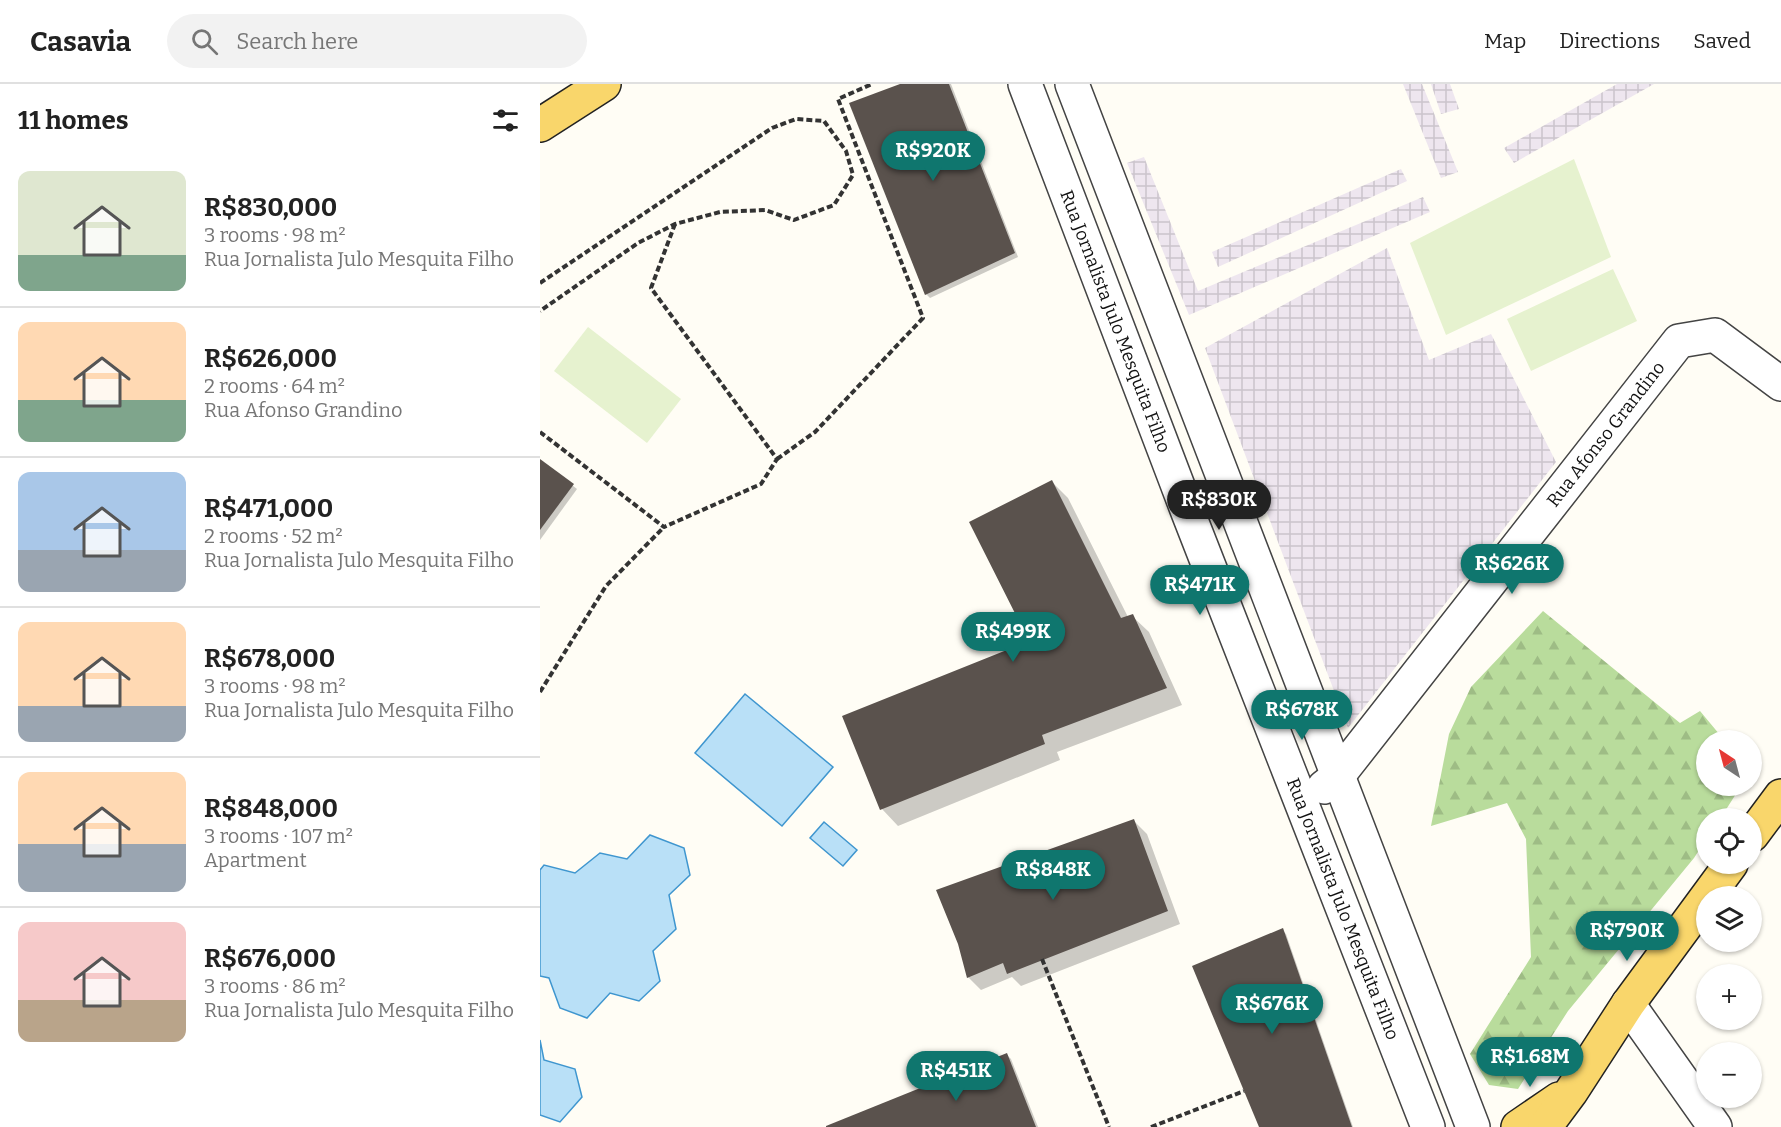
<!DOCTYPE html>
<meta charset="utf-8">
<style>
body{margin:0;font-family:Bitter,serif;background:#f2f2f2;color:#222;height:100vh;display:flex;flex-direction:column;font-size:22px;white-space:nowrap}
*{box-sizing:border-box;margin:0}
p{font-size:20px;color:#767676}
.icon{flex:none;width:33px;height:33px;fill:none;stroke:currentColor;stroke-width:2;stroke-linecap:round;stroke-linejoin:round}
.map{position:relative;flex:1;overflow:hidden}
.details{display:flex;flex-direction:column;background:#fff;width:540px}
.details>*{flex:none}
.needle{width:39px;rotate:324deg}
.tools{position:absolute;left:1156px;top:646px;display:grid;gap:12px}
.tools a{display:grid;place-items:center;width:66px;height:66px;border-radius:50%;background:#fff;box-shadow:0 2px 4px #0004;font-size:30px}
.price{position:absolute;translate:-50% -51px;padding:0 14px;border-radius:21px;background:#0f766e;color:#fff;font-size:20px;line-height:39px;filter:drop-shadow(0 2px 3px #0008)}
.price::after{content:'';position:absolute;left:50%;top:36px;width:18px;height:14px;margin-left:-9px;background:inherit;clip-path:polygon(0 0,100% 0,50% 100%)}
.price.active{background:#222;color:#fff}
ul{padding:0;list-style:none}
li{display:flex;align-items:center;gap:18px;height:150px;padding:0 18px}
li+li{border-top:2px solid #e0e0e0}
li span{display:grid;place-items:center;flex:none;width:168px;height:120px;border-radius:12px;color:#555}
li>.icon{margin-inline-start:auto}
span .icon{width:72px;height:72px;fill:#fffc;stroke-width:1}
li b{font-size:26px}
h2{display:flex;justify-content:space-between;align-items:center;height:72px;padding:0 18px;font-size:26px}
header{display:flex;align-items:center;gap:36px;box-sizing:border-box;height:84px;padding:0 30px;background:#fff;border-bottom:2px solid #e0e0e0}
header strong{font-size:28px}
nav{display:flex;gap:33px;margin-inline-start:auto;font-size:21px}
.search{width:420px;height:54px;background:#f2f2f2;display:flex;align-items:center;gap:15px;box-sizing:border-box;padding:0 21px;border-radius:33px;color:#767676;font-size:22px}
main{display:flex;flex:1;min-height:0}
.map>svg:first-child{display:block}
.industrial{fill:url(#industrial-grid)}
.forest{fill:url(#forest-firs)}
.pitch{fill:#e6f2cf}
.water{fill:#b9e0f7;stroke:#3f96cf;stroke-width:1.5}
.shadow{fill:#0003}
.building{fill:#5a524d}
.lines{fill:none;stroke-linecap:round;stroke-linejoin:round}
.minor-casing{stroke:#444;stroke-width:36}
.major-casing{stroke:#222;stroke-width:36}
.path{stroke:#333;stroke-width:4;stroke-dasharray:6 3;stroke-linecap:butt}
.minor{stroke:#fff;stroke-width:33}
.major{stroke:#f9d66b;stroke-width:33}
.labels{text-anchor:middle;stroke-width:6;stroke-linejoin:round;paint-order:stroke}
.street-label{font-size:18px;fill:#111;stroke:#fff}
</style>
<header>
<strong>Casavia</strong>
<div class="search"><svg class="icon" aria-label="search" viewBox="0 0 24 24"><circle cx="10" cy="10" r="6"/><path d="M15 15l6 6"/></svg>Search here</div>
<nav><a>Map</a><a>Directions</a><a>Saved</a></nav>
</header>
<main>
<section class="details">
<h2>11 homes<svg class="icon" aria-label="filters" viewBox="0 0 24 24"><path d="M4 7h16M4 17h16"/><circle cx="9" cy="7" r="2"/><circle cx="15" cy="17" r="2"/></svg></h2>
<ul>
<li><span style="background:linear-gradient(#dfe7d0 70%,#7fa58c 0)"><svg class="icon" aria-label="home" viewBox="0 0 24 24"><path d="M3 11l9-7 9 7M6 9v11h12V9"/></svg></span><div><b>R$830,000</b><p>3 rooms · 98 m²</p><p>Rua Jornalista Julo Mesquita Filho</p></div></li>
<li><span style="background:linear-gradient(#ffd9b3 65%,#7fa58c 0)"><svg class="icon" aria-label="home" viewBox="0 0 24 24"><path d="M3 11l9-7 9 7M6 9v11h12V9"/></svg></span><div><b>R$626,000</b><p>2 rooms · 64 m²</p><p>Rua Afonso Grandino</p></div></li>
<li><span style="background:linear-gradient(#a9c7e8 65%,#9aa5b1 0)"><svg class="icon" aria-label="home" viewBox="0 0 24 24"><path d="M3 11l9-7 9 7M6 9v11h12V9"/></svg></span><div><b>R$471,000</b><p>2 rooms · 52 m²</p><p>Rua Jornalista Julo Mesquita Filho</p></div></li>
<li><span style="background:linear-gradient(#ffd9b3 70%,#9aa5b1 0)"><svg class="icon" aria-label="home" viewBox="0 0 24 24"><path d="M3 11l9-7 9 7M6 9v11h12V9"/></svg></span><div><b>R$678,000</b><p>3 rooms · 98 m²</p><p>Rua Jornalista Julo Mesquita Filho</p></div></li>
<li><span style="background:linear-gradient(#ffd9b3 60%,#9aa5b1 0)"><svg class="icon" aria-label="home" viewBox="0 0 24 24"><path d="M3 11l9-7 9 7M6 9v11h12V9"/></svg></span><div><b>R$848,000</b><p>3 rooms · 107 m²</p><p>Apartment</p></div></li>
<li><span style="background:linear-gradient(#f6c9c9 65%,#b9a48a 0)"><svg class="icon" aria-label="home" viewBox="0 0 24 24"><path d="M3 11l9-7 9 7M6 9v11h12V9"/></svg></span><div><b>R$676,000</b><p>3 rooms · 86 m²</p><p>Rua Jornalista Julo Mesquita Filho</p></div></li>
</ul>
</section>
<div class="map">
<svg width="1241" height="1043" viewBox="0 0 1241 1043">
<defs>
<pattern id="industrial-grid" width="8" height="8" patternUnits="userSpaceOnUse" patternTransform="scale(1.5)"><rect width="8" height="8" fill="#eee6ef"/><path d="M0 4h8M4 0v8" fill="none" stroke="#cbc4cc"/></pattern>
<pattern id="forest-firs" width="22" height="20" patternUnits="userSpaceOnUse" patternTransform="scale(1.5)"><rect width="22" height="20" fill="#b9dc9c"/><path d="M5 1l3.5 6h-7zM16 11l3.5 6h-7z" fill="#9ebc85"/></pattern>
</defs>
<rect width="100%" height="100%" fill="#fffdf5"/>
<!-- industrial -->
<g class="industrial">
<path d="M 863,0 L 882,0 L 918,88 L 901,94 Z"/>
<path d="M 891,0 L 910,0 L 919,25 L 901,30 Z"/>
<path d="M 1077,0 L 1114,0 L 974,79 L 964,64 Z"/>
<path d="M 604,73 L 658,207 L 883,113 L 890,128 L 649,231 L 587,79 Z"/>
<path d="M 861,85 L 867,97 L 678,183 L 672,168 Z"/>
<path d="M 847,164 L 889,276 L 951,250 L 1016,378 L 808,644 L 665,264 Z"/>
</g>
<!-- forest -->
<path class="forest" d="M 1003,527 L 1140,639 L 1160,627 L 1185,657 L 1167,657 L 1167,702 L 1201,702 L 1180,735 L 1167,735 L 1167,754 L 1154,774 L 1028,927 L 978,1005 L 949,1001 L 930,970 L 991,873 L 986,755 L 967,719 L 891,742 L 909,650 L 931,603 Z"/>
<!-- pitch -->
<g class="pitch">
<path d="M 1034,75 L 1071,173 L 906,251 L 870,159 Z"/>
<path d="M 1073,185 L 1097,237 L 991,287 L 967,235 Z"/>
<path d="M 48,243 L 141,315 L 107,359 L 14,287 Z"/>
</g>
<!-- water -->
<g class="water">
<path d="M 205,610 L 293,683 L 242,742 L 155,669 Z"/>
<path d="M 284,738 L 317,766 L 303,782 L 270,754 Z"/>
<path d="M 110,751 L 144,764 L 150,791 L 129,811 L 136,845 L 113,867 L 120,897 L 99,917 L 70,909 L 47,934 L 20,924 L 9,894 L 0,892 L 0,786 L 4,781 L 35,789 L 60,769 L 87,775 Z"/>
<path d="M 0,956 L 4,976 L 35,985 L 42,1013 L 20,1038 L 0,1031 Z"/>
</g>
<!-- shadow -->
<g class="shadow">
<path d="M 364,0 L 411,0 L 478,173 L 390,214 L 386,210 Z"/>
<path d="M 0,376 L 37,405 L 0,456 Z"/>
<path d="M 512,398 L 528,414 L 588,533 L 592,532 L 609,548 L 642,621 L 517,668 L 520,676 L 358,742 L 342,725 L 491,557 Z"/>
<path d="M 594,737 L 607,750 L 640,840 L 481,902 L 472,893 L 441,906 L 428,893 Z"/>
<path d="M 742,846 L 746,850 L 813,1043 L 721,1043 Z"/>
<path d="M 467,971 L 471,975 L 498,1043 L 318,1043 Z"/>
</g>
<!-- building -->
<g class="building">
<path d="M 360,0 L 409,0 L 475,169 L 385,211 L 309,19 Z"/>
<path d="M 0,375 L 34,400 L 0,446 Z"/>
<path d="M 512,396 L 581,534 L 593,530 L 627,604 L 502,651 L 505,660 L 340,726 L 302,632 L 489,557 L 429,438 Z"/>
<path d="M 594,735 L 628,827 L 467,890 L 463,879 L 427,894 L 418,860 L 396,806 Z"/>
<path d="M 743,844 L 812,1043 L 719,1043 L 652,882 Z"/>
<path d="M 467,969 L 496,1043 L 286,1043 L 286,1042 Z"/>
</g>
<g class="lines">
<!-- minor casing -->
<g class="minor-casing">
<g id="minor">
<path id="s1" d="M 485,0 L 649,431 L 888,1043"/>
<path d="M 532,0 L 933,1043"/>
<path id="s2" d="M 784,703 L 797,693 L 1139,257 L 1175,251 L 1241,300"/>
<path d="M 1088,920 L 1175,1043"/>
</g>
</g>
<!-- major casing -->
<g class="major-casing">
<g id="major">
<path d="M 0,41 L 64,0"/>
<path d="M 1212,751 L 1241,712"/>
<path d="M 978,1043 L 1019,1015"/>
<path d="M 1005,1043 L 1031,1008 L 1088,920 L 1191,780"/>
</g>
</g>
<!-- path -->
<g class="path">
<path d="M 0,199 L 232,44 L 256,35 L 284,37 L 306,67 L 313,91 L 294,121 L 254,136 L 225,126 L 180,128 L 135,140 L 98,159 L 0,227"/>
<path d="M 0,348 L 124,443 L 221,400 L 237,375 L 111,204 L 135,140"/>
<path d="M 237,375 L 275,348 L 383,234 L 298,15 L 332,0"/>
<path d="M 0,608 L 66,502 L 124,443"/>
<path d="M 502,875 L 569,1043"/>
<path d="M 611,1043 L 704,1007"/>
</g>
<!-- minor -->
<use href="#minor" class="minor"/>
<!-- major -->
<use href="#major" class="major"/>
</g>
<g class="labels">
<!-- street labels -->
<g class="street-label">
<text dy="6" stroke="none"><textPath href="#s1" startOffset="254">Rua Jornalista Julo Mesquita Filho</textPath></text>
<text dy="6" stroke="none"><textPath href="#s2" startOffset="452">Rua Afonso Grandino</textPath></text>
<text dy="6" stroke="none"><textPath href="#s1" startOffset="884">Rua Jornalista Julo Mesquita Filho</textPath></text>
</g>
</g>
</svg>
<div class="tools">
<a><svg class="needle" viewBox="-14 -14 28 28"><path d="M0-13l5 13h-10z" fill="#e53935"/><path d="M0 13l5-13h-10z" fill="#767676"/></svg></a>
<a><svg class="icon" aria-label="locate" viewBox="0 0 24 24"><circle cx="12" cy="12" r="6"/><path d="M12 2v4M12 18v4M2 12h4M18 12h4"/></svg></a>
<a><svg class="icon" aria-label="layers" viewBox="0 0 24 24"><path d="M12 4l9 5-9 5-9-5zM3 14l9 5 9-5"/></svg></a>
<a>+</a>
<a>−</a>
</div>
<b class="price" style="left:393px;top:98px">R$920K</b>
<b class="price active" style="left:679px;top:447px">R$830K</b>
<b class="price" style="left:972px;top:511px">R$626K</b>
<b class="price" style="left:660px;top:532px">R$471K</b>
<b class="price" style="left:473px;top:579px">R$499K</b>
<b class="price" style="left:762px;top:657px">R$678K</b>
<b class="price" style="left:513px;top:817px">R$848K</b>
<b class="price" style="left:1087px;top:878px">R$790K</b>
<b class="price" style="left:732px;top:951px">R$676K</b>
<b class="price" style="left:990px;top:1004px">R$1.68M</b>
<b class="price" style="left:416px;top:1018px">R$451K</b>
</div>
</main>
